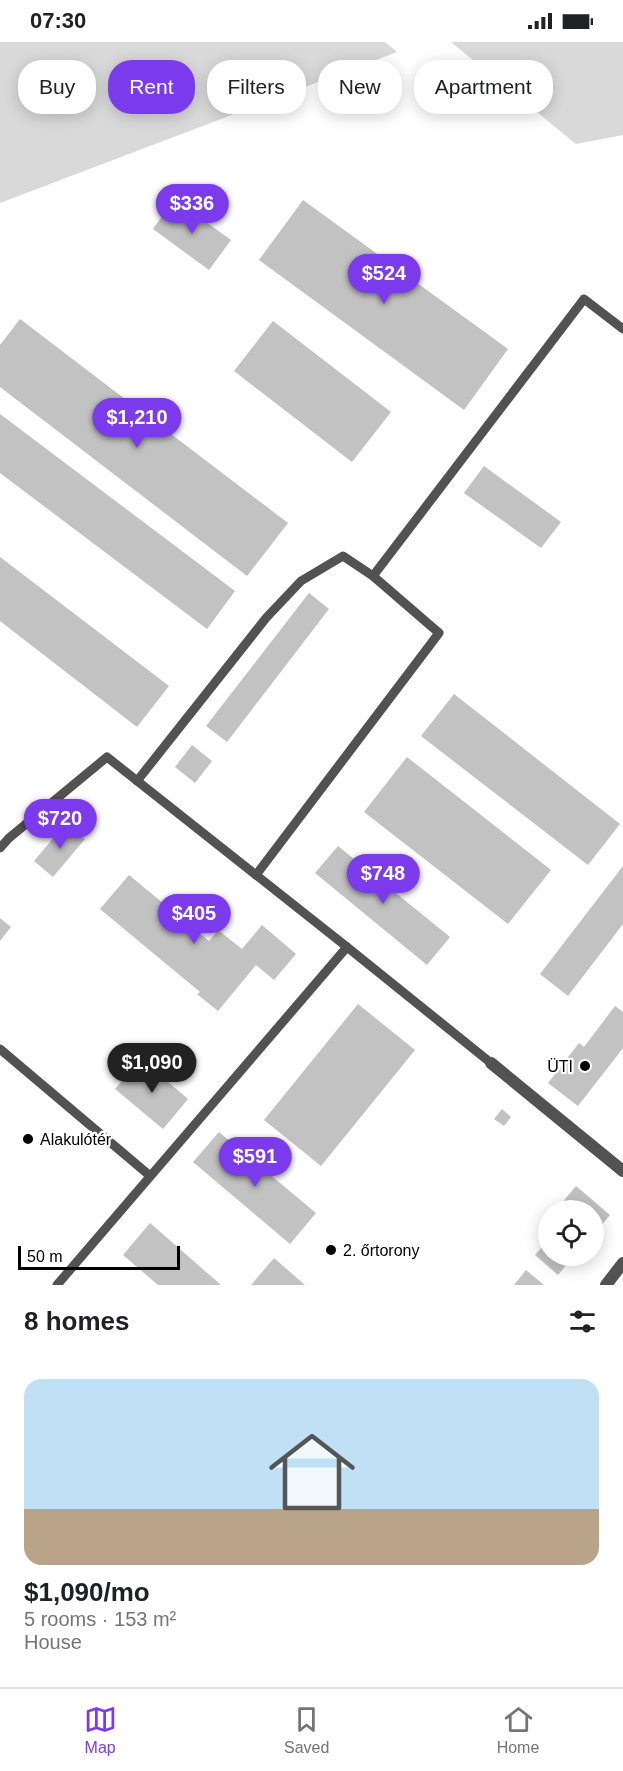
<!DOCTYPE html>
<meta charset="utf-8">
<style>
body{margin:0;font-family:Helvetica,sans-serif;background:#f2f2f2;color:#202124;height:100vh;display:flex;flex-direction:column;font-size:22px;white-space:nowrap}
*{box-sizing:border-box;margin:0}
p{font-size:20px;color:#757577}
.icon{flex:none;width:33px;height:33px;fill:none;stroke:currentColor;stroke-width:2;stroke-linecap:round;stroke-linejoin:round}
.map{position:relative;height:1243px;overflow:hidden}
.side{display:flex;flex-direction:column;background:#fff;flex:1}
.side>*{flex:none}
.top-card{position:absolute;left:18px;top:18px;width:588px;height:54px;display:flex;gap:12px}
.buttons{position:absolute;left:538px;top:1158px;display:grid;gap:12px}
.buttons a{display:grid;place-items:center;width:66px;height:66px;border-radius:50%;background:#fff;box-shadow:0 3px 15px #0003;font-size:30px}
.scale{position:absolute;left:18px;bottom:15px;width:162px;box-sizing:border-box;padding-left:6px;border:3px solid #000;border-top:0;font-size:16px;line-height:21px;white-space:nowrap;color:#000;-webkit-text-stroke:4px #fff;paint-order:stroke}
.price{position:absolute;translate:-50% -51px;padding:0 14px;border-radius:21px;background:#7c3aed;color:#fff;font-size:20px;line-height:39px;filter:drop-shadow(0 2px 3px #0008)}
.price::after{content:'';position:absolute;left:50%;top:36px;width:18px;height:14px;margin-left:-9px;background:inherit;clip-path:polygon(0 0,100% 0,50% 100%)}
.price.current{background:#222;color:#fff}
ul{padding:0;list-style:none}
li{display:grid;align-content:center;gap:12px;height:318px;padding:0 24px}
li+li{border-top:2px solid #e0e0e0}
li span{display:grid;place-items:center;height:186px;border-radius:18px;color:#555}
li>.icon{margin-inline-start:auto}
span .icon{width:108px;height:108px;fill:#fffc;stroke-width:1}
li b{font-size:26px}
h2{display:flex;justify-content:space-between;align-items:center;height:72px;padding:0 24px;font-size:26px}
.chip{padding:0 21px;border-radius:24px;background:#fff;box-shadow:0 3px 15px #0003;font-size:21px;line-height:54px}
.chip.current{background:#7c3aed;color:#fff}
.status{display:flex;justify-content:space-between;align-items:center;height:42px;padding:0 30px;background:#fff;direction:ltr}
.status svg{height:16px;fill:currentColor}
.dock{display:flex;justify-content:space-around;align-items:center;height:84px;border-top:2px solid #e0e0e0;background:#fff;font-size:16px;color:#757577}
.dock a{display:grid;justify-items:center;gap:3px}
.dock .current{color:#7c3aed}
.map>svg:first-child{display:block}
.green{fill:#d9d9d9}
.building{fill:#c2c2c2}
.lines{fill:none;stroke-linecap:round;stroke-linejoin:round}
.service{stroke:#525252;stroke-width:9}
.minor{stroke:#525252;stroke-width:12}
.poi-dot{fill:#000;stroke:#fff;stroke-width:2}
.labels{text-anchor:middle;stroke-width:4.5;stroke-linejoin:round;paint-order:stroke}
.poi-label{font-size:16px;fill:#000;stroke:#fff;text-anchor:start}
</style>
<div class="status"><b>07:30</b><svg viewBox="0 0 49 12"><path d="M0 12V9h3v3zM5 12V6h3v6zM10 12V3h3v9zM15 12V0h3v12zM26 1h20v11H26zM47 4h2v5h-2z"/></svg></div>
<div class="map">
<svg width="623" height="1243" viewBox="0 0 623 1243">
<rect width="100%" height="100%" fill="#fff"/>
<!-- green -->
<g class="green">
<path d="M 0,0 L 385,0 L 397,10 L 0,161 Z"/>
<path d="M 451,0 L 623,0 L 623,93 L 576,102 Z"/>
</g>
<!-- building -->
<g class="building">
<path d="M 174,157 L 231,198 L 209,228 L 153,187 Z"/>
<path d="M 303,158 L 508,307 L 464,368 L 259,218 Z"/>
<path d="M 20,277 L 288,481 L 247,534 L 0,345 L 0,303 Z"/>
<path d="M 273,279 L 391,370 L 352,420 L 234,329 Z"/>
<path d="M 0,372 L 235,549 L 207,587 L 0,431 Z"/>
<path d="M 484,424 L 561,480 L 541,506 L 464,451 Z"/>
<path d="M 0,515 L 169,644 L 137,685 L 0,579 Z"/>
<path d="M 309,551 L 329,567 L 227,700 L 206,684 Z"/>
<path d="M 454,652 L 620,782 L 588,823 L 421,694 Z"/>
<path d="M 192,703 L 212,719 L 195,741 L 175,725 Z"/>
<path d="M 407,715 L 551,828 L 508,882 L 364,770 Z"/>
<path d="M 66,781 L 85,797 L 53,835 L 34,819 Z"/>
<path d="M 338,804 L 450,895 L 427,923 L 315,831 Z"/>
<path d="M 623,824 L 623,882 L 568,954 L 540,932 Z"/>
<path d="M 129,833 L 209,899 L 218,888 L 242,907 L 262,883 L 296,912 L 274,938 L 256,923 L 218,969 L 197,952 L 200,950 L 100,867 Z"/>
<path d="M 0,876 L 11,885 L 0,899 Z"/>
<path d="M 358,962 L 415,1008 L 321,1124 L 264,1078 Z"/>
<path d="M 615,964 L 623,970 L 623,1006 L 578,1064 L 548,1041 L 579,1001 L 584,1005 Z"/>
<path d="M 141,1017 L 188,1057 L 163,1087 L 115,1047 Z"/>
<path d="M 502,1067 L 511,1075 L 504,1084 L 494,1077 Z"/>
<path d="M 219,1090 L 316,1171 L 290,1202 L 193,1120 Z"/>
<path d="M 576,1144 L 610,1173 L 594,1192 L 594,1168 L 556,1168 Z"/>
<path d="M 150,1181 L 221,1243 L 158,1243 L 123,1213 Z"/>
<path d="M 549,1197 L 549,1214 L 574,1214 L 558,1233 L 535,1213 Z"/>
<path d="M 331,1200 L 338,1207 L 331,1215 L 323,1209 Z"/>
<path d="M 274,1216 L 305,1243 L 251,1243 Z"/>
<path d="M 526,1228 L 544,1243 L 514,1243 Z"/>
</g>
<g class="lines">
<!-- service -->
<g class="service">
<path d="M 137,739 L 266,576 L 301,539 L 343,514 L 373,534 L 584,257 L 623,287"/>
<path d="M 0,806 L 9,796 L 107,715 L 347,905"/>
<path d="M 256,833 L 439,591 L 373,534"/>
<path d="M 0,1007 L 149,1133"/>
<path d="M 57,1243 L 347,905 L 491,1021"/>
</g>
<!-- minor -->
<g class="minor">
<path d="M 491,1021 L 623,1129"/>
<path d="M 606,1243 L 623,1221"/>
</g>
</g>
<!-- markers -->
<g class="poi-dot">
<circle cx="585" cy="1024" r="6"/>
<circle cx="28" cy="1097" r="6"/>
<circle cx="331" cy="1208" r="6"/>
</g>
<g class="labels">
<!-- poi labels -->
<g class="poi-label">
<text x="573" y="1030" text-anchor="end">ÜTI</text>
<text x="40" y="1103">Alakulótér</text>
<text x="343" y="1214">2. őrtorony</text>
</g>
</g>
</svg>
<div class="buttons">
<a><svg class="icon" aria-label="locate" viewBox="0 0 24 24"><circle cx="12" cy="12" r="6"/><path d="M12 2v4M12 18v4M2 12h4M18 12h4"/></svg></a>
</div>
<div class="scale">50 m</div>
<b class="price" style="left:192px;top:193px">$336</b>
<b class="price" style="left:384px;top:263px">$524</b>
<b class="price" style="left:137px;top:407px">$1,210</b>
<b class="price" style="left:60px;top:808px">$720</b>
<b class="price" style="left:383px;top:863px">$748</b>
<b class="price" style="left:194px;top:903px">$405</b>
<b class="price current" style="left:152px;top:1052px">$1,090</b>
<b class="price" style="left:255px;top:1146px">$591</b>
<div class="top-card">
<a class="chip">Buy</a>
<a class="chip current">Rent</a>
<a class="chip">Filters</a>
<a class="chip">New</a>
<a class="chip">Apartment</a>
</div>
</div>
<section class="side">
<h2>8 homes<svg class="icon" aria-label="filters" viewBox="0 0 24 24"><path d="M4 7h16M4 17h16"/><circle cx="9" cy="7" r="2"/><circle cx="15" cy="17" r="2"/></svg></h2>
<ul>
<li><span style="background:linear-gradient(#bfe0f5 70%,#b9a48a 0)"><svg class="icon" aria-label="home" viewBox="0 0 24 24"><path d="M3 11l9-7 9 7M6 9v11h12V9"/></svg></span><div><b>$1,090/mo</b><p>5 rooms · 153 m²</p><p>House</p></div></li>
</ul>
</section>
<nav class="dock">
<a class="current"><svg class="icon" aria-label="map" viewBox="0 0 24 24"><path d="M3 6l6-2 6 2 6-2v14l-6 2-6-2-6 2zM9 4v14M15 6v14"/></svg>Map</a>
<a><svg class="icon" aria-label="saved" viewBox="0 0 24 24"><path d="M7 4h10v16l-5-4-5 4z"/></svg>Saved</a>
<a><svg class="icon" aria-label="home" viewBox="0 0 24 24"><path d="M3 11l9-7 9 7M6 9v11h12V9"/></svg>Home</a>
</nav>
